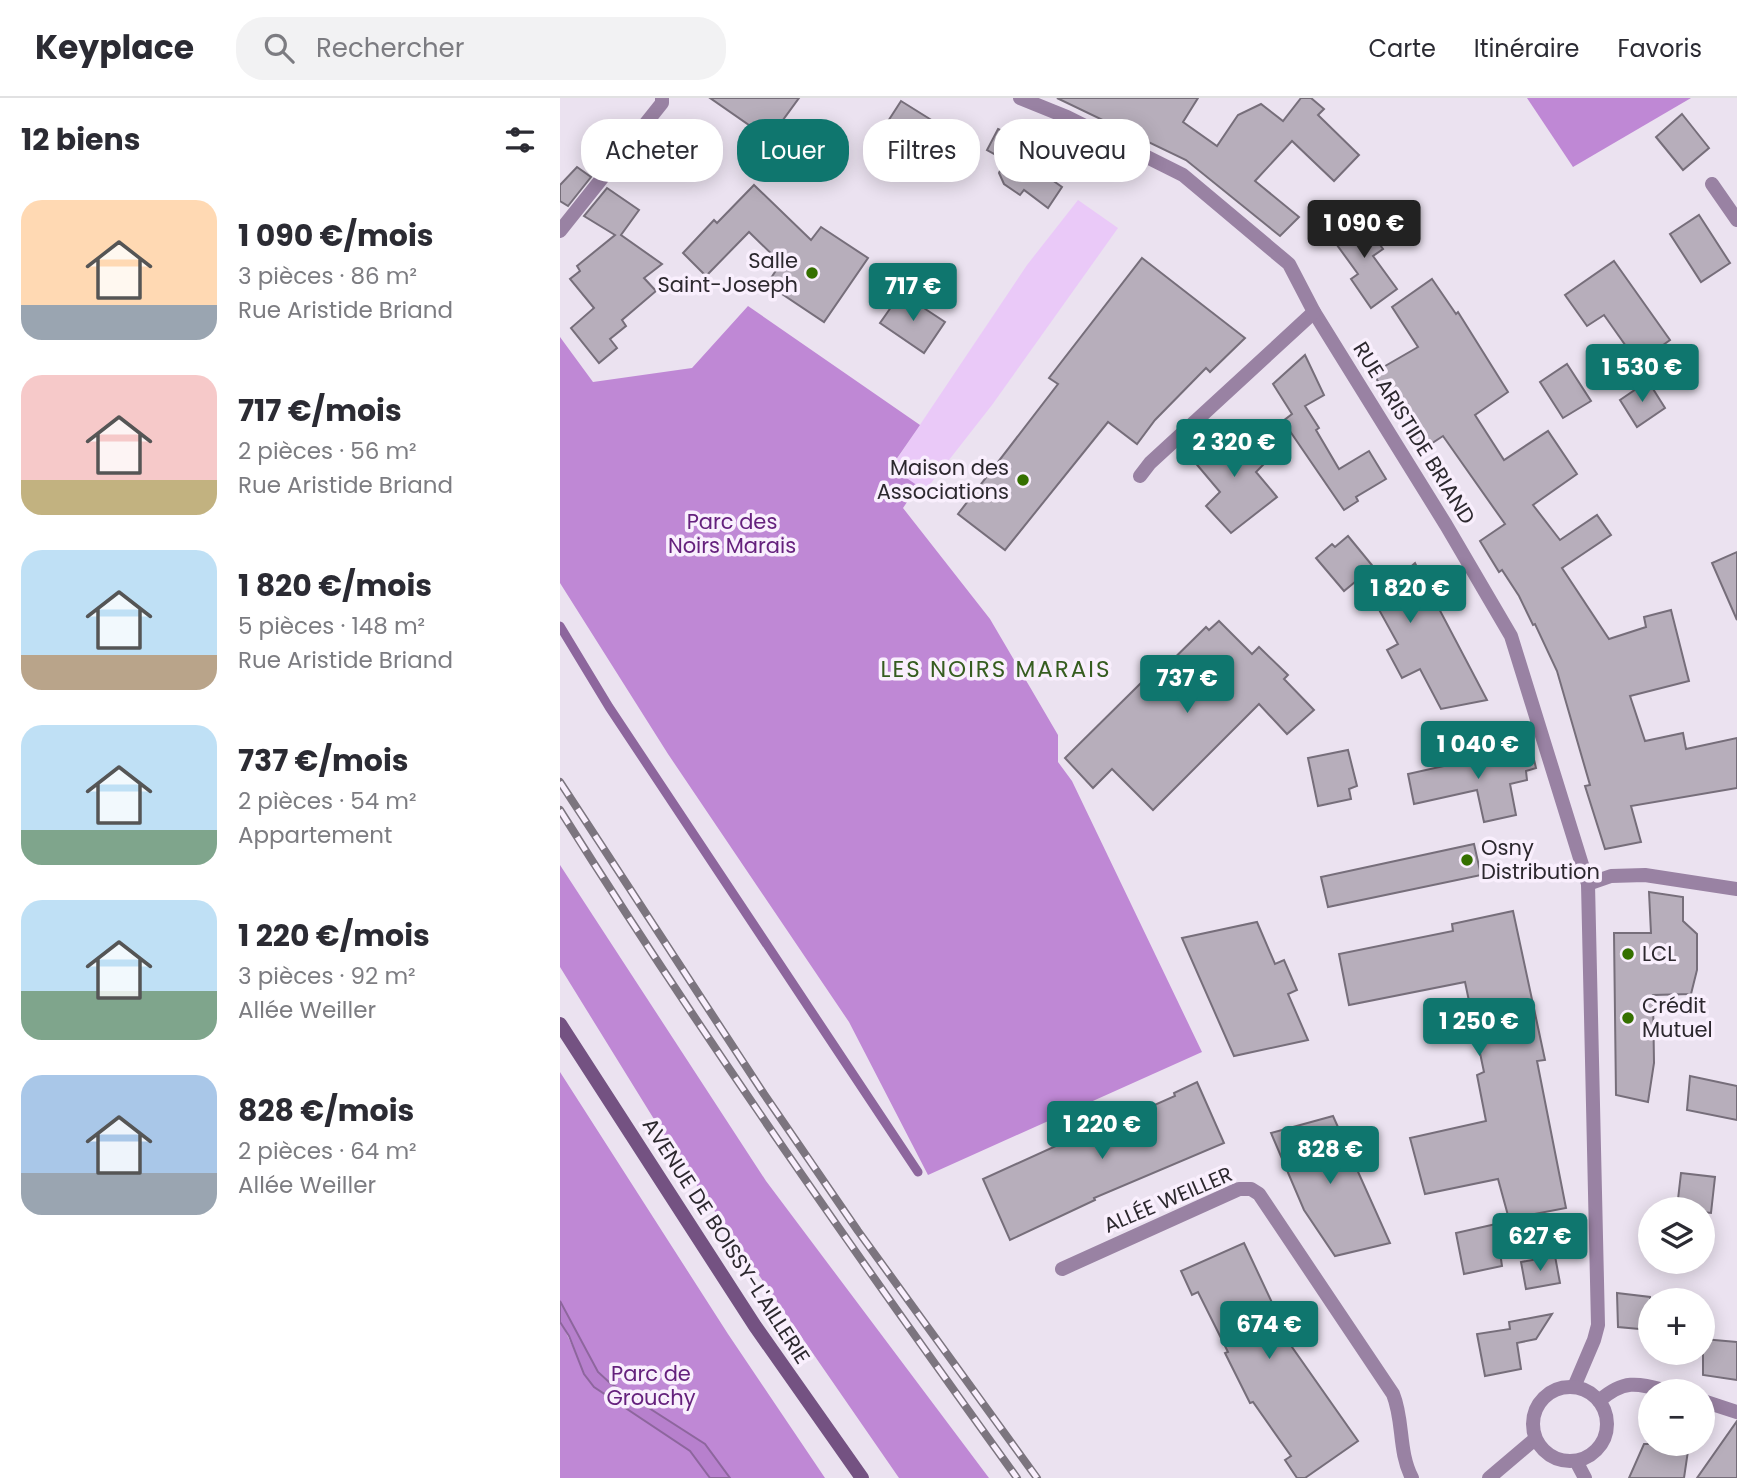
<!DOCTYPE html>
<html lang="fr">
<meta charset="utf-8">
<style>
body{margin:0;font-family:Poppins,sans-serif;background:#f2f2f3;color:#2b2b33;height:100vh;display:flex;flex-direction:column;font-size:26px;white-space:nowrap}
*{box-sizing:border-box;margin:0}
p{font-size:23px;color:#7c7c81}
.icon{flex:none;width:38px;height:38px;fill:none;stroke:currentColor;stroke-width:2;stroke-linecap:round;stroke-linejoin:round}
.map{position:relative;flex:1;overflow:hidden}
.side{display:flex;flex-direction:column;background:#fff;width:560px}
.side>*{flex:none}
.top-card{position:absolute;left:21px;top:21px;width:665px;height:63px;display:flex;gap:14px}
.buttons{position:absolute;left:1078px;top:1099px;display:grid;gap:14px}
.buttons a{display:grid;place-items:center;width:77px;height:77px;border-radius:50%;background:#fff;box-shadow:0 4px 18px #0003;font-size:35px}
.price{position:absolute;translate:-50% -60px;padding:0 16px;border-radius:7px;background:#0f766e;color:#fff;font-size:23px;line-height:46px;filter:drop-shadow(0 2px 4px #0008)}
.price::after{content:'';position:absolute;left:50%;top:42px;width:21px;height:16px;margin-left:-10px;background:inherit;clip-path:polygon(0 0,100% 0,50% 100%)}
.price.selected{background:#222;color:#fff}
ul{padding:0;list-style:none}
li{display:flex;align-items:center;gap:21px;height:175px;padding:0 21px}
li span{display:grid;place-items:center;flex:none;width:196px;height:140px;border-radius:21px;color:#555}
li>.icon{margin-inline-start:auto}
span .icon{width:84px;height:84px;fill:#fffc;stroke-width:1}
li b{font-size:30px}
h2{display:flex;justify-content:space-between;align-items:center;height:84px;padding:0 21px;font-size:30px}
.pill{padding:0 24px;border-radius:28px;background:#fff;box-shadow:0 4px 18px #0003;font-size:24px;line-height:63px}
.pill.selected{background:#0f766e;color:#fff}
header{display:flex;align-items:center;gap:42px;box-sizing:border-box;height:98px;padding:0 35px;background:#fff;border-bottom:2px solid #e1e1e2}
header strong{font-size:33px}
nav{display:flex;gap:38px;margin-inline-start:auto;font-size:24px}
.search{width:490px;height:63px;background:#f2f2f3;display:flex;align-items:center;gap:18px;box-sizing:border-box;padding:0 24px;border-radius:28px;color:#7c7c81;font-size:26px}
main{display:flex;flex:1;min-height:0}
.map>svg:first-child{display:block}
.green{fill:#eac9f8}
.forest{fill:#bf88d5}
.water{fill:#b780cd;stroke:#8d669d;stroke-width:2}
.lines{fill:none;stroke-linecap:round;stroke-linejoin:round}
.stream{stroke:#8d669d;stroke-width:9}
.building{fill:#b7aebb;stroke:#766e7a;stroke-width:2}
.minor{stroke:#9982a3;stroke-width:14}
.tertiary{stroke:#9982a3;stroke-width:14}
.secondary{stroke:#745282;stroke-width:14}
.rail-casing{stroke:#7c757f;stroke-width:8}
.rail{stroke:#f9effd;stroke-width:5;stroke-dasharray:16;stroke-linecap:butt}
.poi-dot{fill:#357000;stroke:#f9effd;stroke-width:2.5}
.labels{text-anchor:middle;stroke-width:7;stroke-linejoin:round;paint-order:stroke}
.poi-label{font-size:21px;fill:#2c282e;stroke:#f9effd;text-anchor:start}
.street-label{font-size:21px;fill:#2c282e;stroke:#f9effd}
.park-label{font-size:21px;fill:#65217d;stroke:#f9effd}
.neighbourhood-label{font-size:23px;letter-spacing:2px;fill:#365d20;stroke:#f9effd}
</style>
<header>
<strong>Keyplace</strong>
<div class="search"><svg class="icon" aria-label="search" viewBox="0 0 24 24"><circle cx="10" cy="10" r="6"/><path d="M15 15l6 6"/></svg>Rechercher</div>
<nav><a>Carte</a><a>Itinéraire</a><a>Favoris</a></nav>
</header>
<main>
<section class="side">
<h2>12 biens<svg class="icon" aria-label="filters" viewBox="0 0 24 24"><path d="M4 7h16M4 17h16"/><circle cx="9" cy="7" r="2"/><circle cx="15" cy="17" r="2"/></svg></h2>
<ul>
<li><span style="background:linear-gradient(#ffd9b3 75%,#9aa5b1 0)"><svg class="icon" aria-label="home" viewBox="0 0 24 24"><path d="M3 11l9-7 9 7M6 9v11h12V9"/></svg></span><div><b>1 090 €/mois</b><p>3 pièces · 86 m²</p><p>Rue Aristide Briand</p></div></li>
<li><span style="background:linear-gradient(#f6c9c9 75%,#c2b280 0)"><svg class="icon" aria-label="home" viewBox="0 0 24 24"><path d="M3 11l9-7 9 7M6 9v11h12V9"/></svg></span><div><b>717 €/mois</b><p>2 pièces · 56 m²</p><p>Rue Aristide Briand</p></div></li>
<li><span style="background:linear-gradient(#bfe0f5 75%,#b9a48a 0)"><svg class="icon" aria-label="home" viewBox="0 0 24 24"><path d="M3 11l9-7 9 7M6 9v11h12V9"/></svg></span><div><b>1 820 €/mois</b><p>5 pièces · 148 m²</p><p>Rue Aristide Briand</p></div></li>
<li><span style="background:linear-gradient(#bfe0f5 75%,#7fa58c 0)"><svg class="icon" aria-label="home" viewBox="0 0 24 24"><path d="M3 11l9-7 9 7M6 9v11h12V9"/></svg></span><div><b>737 €/mois</b><p>2 pièces · 54 m²</p><p>Appartement</p></div></li>
<li><span style="background:linear-gradient(#bfe0f5 65%,#7fa58c 0)"><svg class="icon" aria-label="home" viewBox="0 0 24 24"><path d="M3 11l9-7 9 7M6 9v11h12V9"/></svg></span><div><b>1 220 €/mois</b><p>3 pièces · 92 m²</p><p>Allée Weiller</p></div></li>
<li><span style="background:linear-gradient(#a9c7e8 70%,#9aa5b1 0)"><svg class="icon" aria-label="home" viewBox="0 0 24 24"><path d="M3 11l9-7 9 7M6 9v11h12V9"/></svg></span><div><b>828 €/mois</b><p>2 pièces · 64 m²</p><p>Allée Weiller</p></div></li>
</ul>
</section>
<div class="map">
<svg width="1177" height="1380" viewBox="0 0 1177 1380">
<rect width="100%" height="100%" fill="#ebe2f0"/>
<!-- green -->
<path class="green" d="M 518,102 L 558,130 L 432,307 L 364,394 L 331,370 L 467,167 Z"/>
<!-- forest -->
<g class="forest">
<path d="M 967,0 L 1131,0 L 1013,69 Z"/>
<path d="M 188,208 L 360,327 L 331,369 L 358,388 L 343,410 L 430,521 L 498,637 L 498,664 L 512,683 L 642,954 L 368,1077 L 289,924 L 108,656 L 0,485 L 0,239 L 33,284 L 132,270 Z"/>
<path d="M 0,767 L 206,1083 L 429,1380 L 339,1380 L 118,1060 L 0,869 Z"/>
<path d="M 0,974 L 168,1236 L 265,1380 L 170,1380 L 145,1346 L 50,1285 L 38,1274 L 0,1203 Z"/>
<path d="M 0,1224 C 13,1245 19,1269 34,1289 L 130,1353 L 150,1380 L 0,1380 Z"/>
</g>
<!-- water -->
<path class="water" d="M 0,1203 L 38,1274 L 50,1285 L 145,1346 L 170,1380 L 150,1380 L 130,1353 L 34,1289 L 24,1276 L 9,1238 L 0,1224 Z"/>
<g class="lines">
<!-- stream -->
<path class="stream" d="M 0,528 L 49,609 L 358,1074"/>
</g>
<!-- building -->
<g class="building">
<path d="M 150,0 L 239,0 L 209,41 Z"/>
<path d="M 497,0 L 638,0 L 623,24 L 657,48 L 678,17 L 701,6 L 723,23 L 741,0 L 751,0 L 764,11 L 758,17 L 799,57 L 774,83 L 732,43 L 695,83 L 739,119 L 720,138 L 626,62 Z"/>
<path d="M 341,3 L 373,23 L 357,48 L 347,42 L 345,46 L 323,31 Z"/>
<path d="M 1122,16 L 1149,50 L 1123,72 L 1096,39 Z"/>
<path d="M 438,31 L 458,41 L 451,53 L 502,89 L 488,110 L 464,92 L 460,97 L 444,86 L 439,75 L 445,62 L 427,52 Z"/>
<path d="M 17,69 L 31,79 L 8,108 L 0,103 L 0,87 Z"/>
<path d="M 194,87 L 251,142 L 261,129 L 308,160 L 264,224 L 207,186 L 221,165 L 189,134 L 146,178 L 123,155 L 154,122 L 157,125 Z"/>
<path d="M 47,90 L 79,112 L 61,137 L 102,166 L 84,180 L 96,193 L 62,222 L 66,228 L 50,241 L 57,250 L 39,265 L 11,230 L 34,210 L 10,181 L 20,173 L 17,168 L 55,137 L 24,118 Z"/>
<path d="M 797,115 L 823,151 L 813,158 L 837,191 L 811,210 L 791,181 L 798,176 L 769,136 Z"/>
<path d="M 1139,117 L 1170,165 L 1141,184 L 1110,136 Z"/>
<path d="M 582,160 L 685,240 L 650,274 L 646,270 L 595,322 L 577,346 L 548,324 L 445,452 L 398,416 L 498,286 L 489,280 Z"/>
<path d="M 1054,163 L 1110,242 L 1078,265 L 1044,217 L 1027,228 L 1005,197 Z"/>
<path d="M 872,181 L 896,216 L 898,214 L 948,294 L 915,317 L 944,362 L 988,333 L 1017,376 L 973,407 L 1000,442 L 1037,417 L 1051,437 L 1002,470 L 1049,541 L 1086,529 L 1084,519 L 1111,512 L 1129,583 L 1070,598 L 1085,643 L 1123,635 L 1126,651 L 1177,640 L 1177,690 L 1071,708 L 1081,744 L 1045,751 L 1025,688 L 1030,687 L 997,573 L 975,526 L 973,527 L 959,498 L 942,472 L 939,474 L 920,443 L 945,426 L 883,338 L 860,353 L 813,275 L 858,249 L 832,209 Z"/>
<path d="M 341,195 L 385,224 L 364,255 L 320,225 Z"/>
<path d="M 745,257 L 764,297 L 745,308 L 759,330 L 756,332 L 779,371 L 809,353 L 826,381 L 796,399 L 798,403 L 784,412 L 723,323 L 732,316 L 713,286 Z"/>
<path d="M 1007,266 L 1031,303 L 1003,320 L 980,284 Z"/>
<path d="M 1088,283 L 1105,310 L 1077,329 L 1060,302 Z"/>
<path d="M 670,326 L 704,366 L 696,374 L 717,399 L 671,435 L 646,408 L 660,394 L 633,362 Z"/>
<path d="M 788,438 L 829,488 L 855,465 L 927,602 L 881,611 L 860,571 L 842,580 L 827,552 L 838,546 L 801,479 L 784,493 L 756,460 L 772,446 L 775,449 Z"/>
<path d="M 1177,454 L 1177,522 L 1152,465 Z"/>
<path d="M 659,523 L 692,556 L 699,549 L 728,577 L 724,581 L 754,612 L 727,636 L 699,606 L 593,712 L 552,671 L 533,690 L 505,660 L 582,584 L 586,588 L 646,529 L 649,532 Z"/>
<path d="M 970,645 L 976,670 L 966,673 L 967,682 L 950,686 L 956,717 L 924,724 L 917,692 L 854,706 L 848,676 L 942,655 L 941,651 Z"/>
<path d="M 788,652 L 797,688 L 789,691 L 791,701 L 758,708 L 748,660 Z"/>
<path d="M 914,746 L 921,777 L 768,809 L 761,779 Z"/>
<path d="M 1089,794 L 1123,799 L 1123,823 L 1137,836 L 1137,872 L 1131,896 L 1093,897 L 1094,965 L 1088,1004 L 1056,997 L 1054,835 L 1091,835 Z"/>
<path d="M 953,813 L 985,962 L 977,963 L 1006,1110 L 949,1121 L 938,1081 L 865,1096 L 850,1040 L 926,1023 L 917,977 L 924,974 L 905,884 L 789,907 L 779,856 L 893,833 L 892,826 Z"/>
<path d="M 697,824 L 715,866 L 724,862 L 737,892 L 728,896 L 748,942 L 674,958 L 622,840 Z"/>
<path d="M 1130,978 L 1177,988 L 1177,1022 L 1127,1012 Z"/>
<path d="M 637,984 L 664,1045 L 534,1100 L 535,1102 L 450,1142 L 423,1081 L 507,1043 L 506,1040 L 552,1019 L 554,1025 L 615,998 L 614,995 Z"/>
<path d="M 773,1018 L 830,1145 L 775,1158 L 744,1112 L 711,1035 Z"/>
<path d="M 1121,1075 L 1155,1079 L 1151,1115 L 1143,1114 L 1143,1111 L 1117,1110 Z"/>
<path d="M 936,1126 L 942,1168 L 904,1176 L 896,1135 Z"/>
<path d="M 684,1145 L 723,1228 L 725,1228 L 732,1249 L 798,1343 L 745,1380 L 737,1380 L 725,1362 L 731,1358 L 693,1304 L 690,1305 L 665,1255 L 668,1254 L 638,1194 L 632,1197 L 621,1173 Z"/>
<path d="M 995,1158 L 1000,1185 L 966,1191 L 961,1164 Z"/>
<path d="M 1057,1195 L 1090,1199 L 1090,1232 L 1058,1229 Z"/>
<path d="M 992,1216 L 976,1241 L 957,1245 L 961,1271 L 925,1278 L 917,1236 L 950,1231 L 949,1224 Z"/>
<path d="M 1143,1241 L 1177,1244 L 1177,1282 L 1143,1277 Z"/>
<path d="M 1177,1323 L 1177,1380 L 1137,1380 Z"/>
<path d="M 1084,1346 L 1129,1346 L 1124,1380 L 1069,1380 Z"/>
</g>
<g class="lines">
<!-- minor -->
<g class="minor">
<path d="M 460,0 L 507,19 L 623,77 L 729,166 L 754,214 L 886,427 L 951,538 L 1028,786 L 1038,1227 L 1034,1242 L 1014,1289"/>
<path d="M 1152,86 L 1177,122"/>
<path d="M 0,133 L 102,5 L 102,0"/>
<path d="M 580,378 L 590,365 L 754,214"/>
<path d="M 1028,786 L 1051,778 L 1085,777 L 1177,791"/>
<path d="M 502,1171 L 679,1091 L 691,1091 L 699,1096 L 833,1296 C 844,1323 838,1353 852,1380"/>
<path d="M 929,1380 L 975,1341"/>
</g>
<!-- tertiary -->
<g class="tertiary">
<circle cx="1010" cy="1326" r="37"/>
<path d="M 1039,1303 C 1064,1281 1077,1285 1107,1293"/>
<path d="M 1143,1303 L 1177,1314"/>
<path d="M 1016,1363 L 1025,1380"/>
</g>
<!-- secondary -->
<path class="secondary" d="M 0,926 L 195,1228 L 302,1380"/>
<!-- rail casing -->
<g class="rail-casing">
<g id="rail">
<path d="M 0,684 L 204,996 L 298,1133 L 477,1380"/>
<path d="M 0,712 C 144,941 299,1161 457,1380"/>
</g>
</g>
<!-- rail -->
<use href="#rail" class="rail"/>
</g>
<!-- markers -->
<g class="poi-dot">
<circle cx="252" cy="175" r="7"/>
<circle cx="463" cy="382" r="7"/>
<circle cx="907" cy="762" r="7"/>
<circle cx="1068" cy="856" r="7"/>
<circle cx="1068" cy="920" r="7"/>
</g>
<g class="labels">
<!-- poi labels -->
<g class="poi-label">
<text x="238" y="170" text-anchor="end">Salle<tspan x="238" dy="24">Saint-Joseph</tspan></text>
<text x="449" y="377" text-anchor="end">Maison des<tspan x="449" dy="24">Associations</tspan></text>
<text x="921" y="757">Osny<tspan x="921" dy="24">Distribution</tspan></text>
<text x="1082" y="863">LCL</text>
<text x="1082" y="915">Crédit<tspan x="1082" dy="24">Mutuel</tspan></text>
</g>
<!-- street labels -->
<g class="street-label">
<text transform="translate(854 335) rotate(58)" y="7">RUE ARISTIDE BRIAND</text>
<text transform="translate(608 1102) rotate(-23)" y="7">ALLÉE WEILLER</text>
<text transform="translate(166 1143) rotate(57)" y="7">AVENUE DE BOISSY-L'AILLERIE</text>
</g>
<!-- park labels -->
<g class="park-label">
<text x="172" y="431">Parc des<tspan x="172" dy="24">Noirs Marais</tspan></text>
<text x="91" y="1283">Parc de<tspan x="91" dy="24">Grouchy</tspan></text>
</g>
<!-- neighbourhood labels -->
<g class="neighbourhood-label">
<text x="436" y="579">LES NOIRS MARAIS</text>
</g>
</g>
</svg>
<div class="buttons">
<a><svg class="icon" aria-label="layers" viewBox="0 0 24 24"><path d="M12 4l9 5-9 5-9-5zM3 14l9 5 9-5"/></svg></a>
<a>+</a>
<a>−</a>
</div>
<b class="price selected" style="left:804px;top:162px">1 090 €</b>
<b class="price" style="left:353px;top:225px">717 €</b>
<b class="price" style="left:1082px;top:306px">1 530 €</b>
<b class="price" style="left:674px;top:381px">2 320 €</b>
<b class="price" style="left:850px;top:527px">1 820 €</b>
<b class="price" style="left:627px;top:617px">737 €</b>
<b class="price" style="left:918px;top:683px">1 040 €</b>
<b class="price" style="left:919px;top:960px">1 250 €</b>
<b class="price" style="left:542px;top:1063px">1 220 €</b>
<b class="price" style="left:770px;top:1088px">828 €</b>
<b class="price" style="left:980px;top:1175px">627 €</b>
<b class="price" style="left:709px;top:1263px">674 €</b>
<div class="top-card">
<a class="pill">Acheter</a>
<a class="pill selected">Louer</a>
<a class="pill">Filtres</a>
<a class="pill">Nouveau</a>
</div>
</div>
</main>
